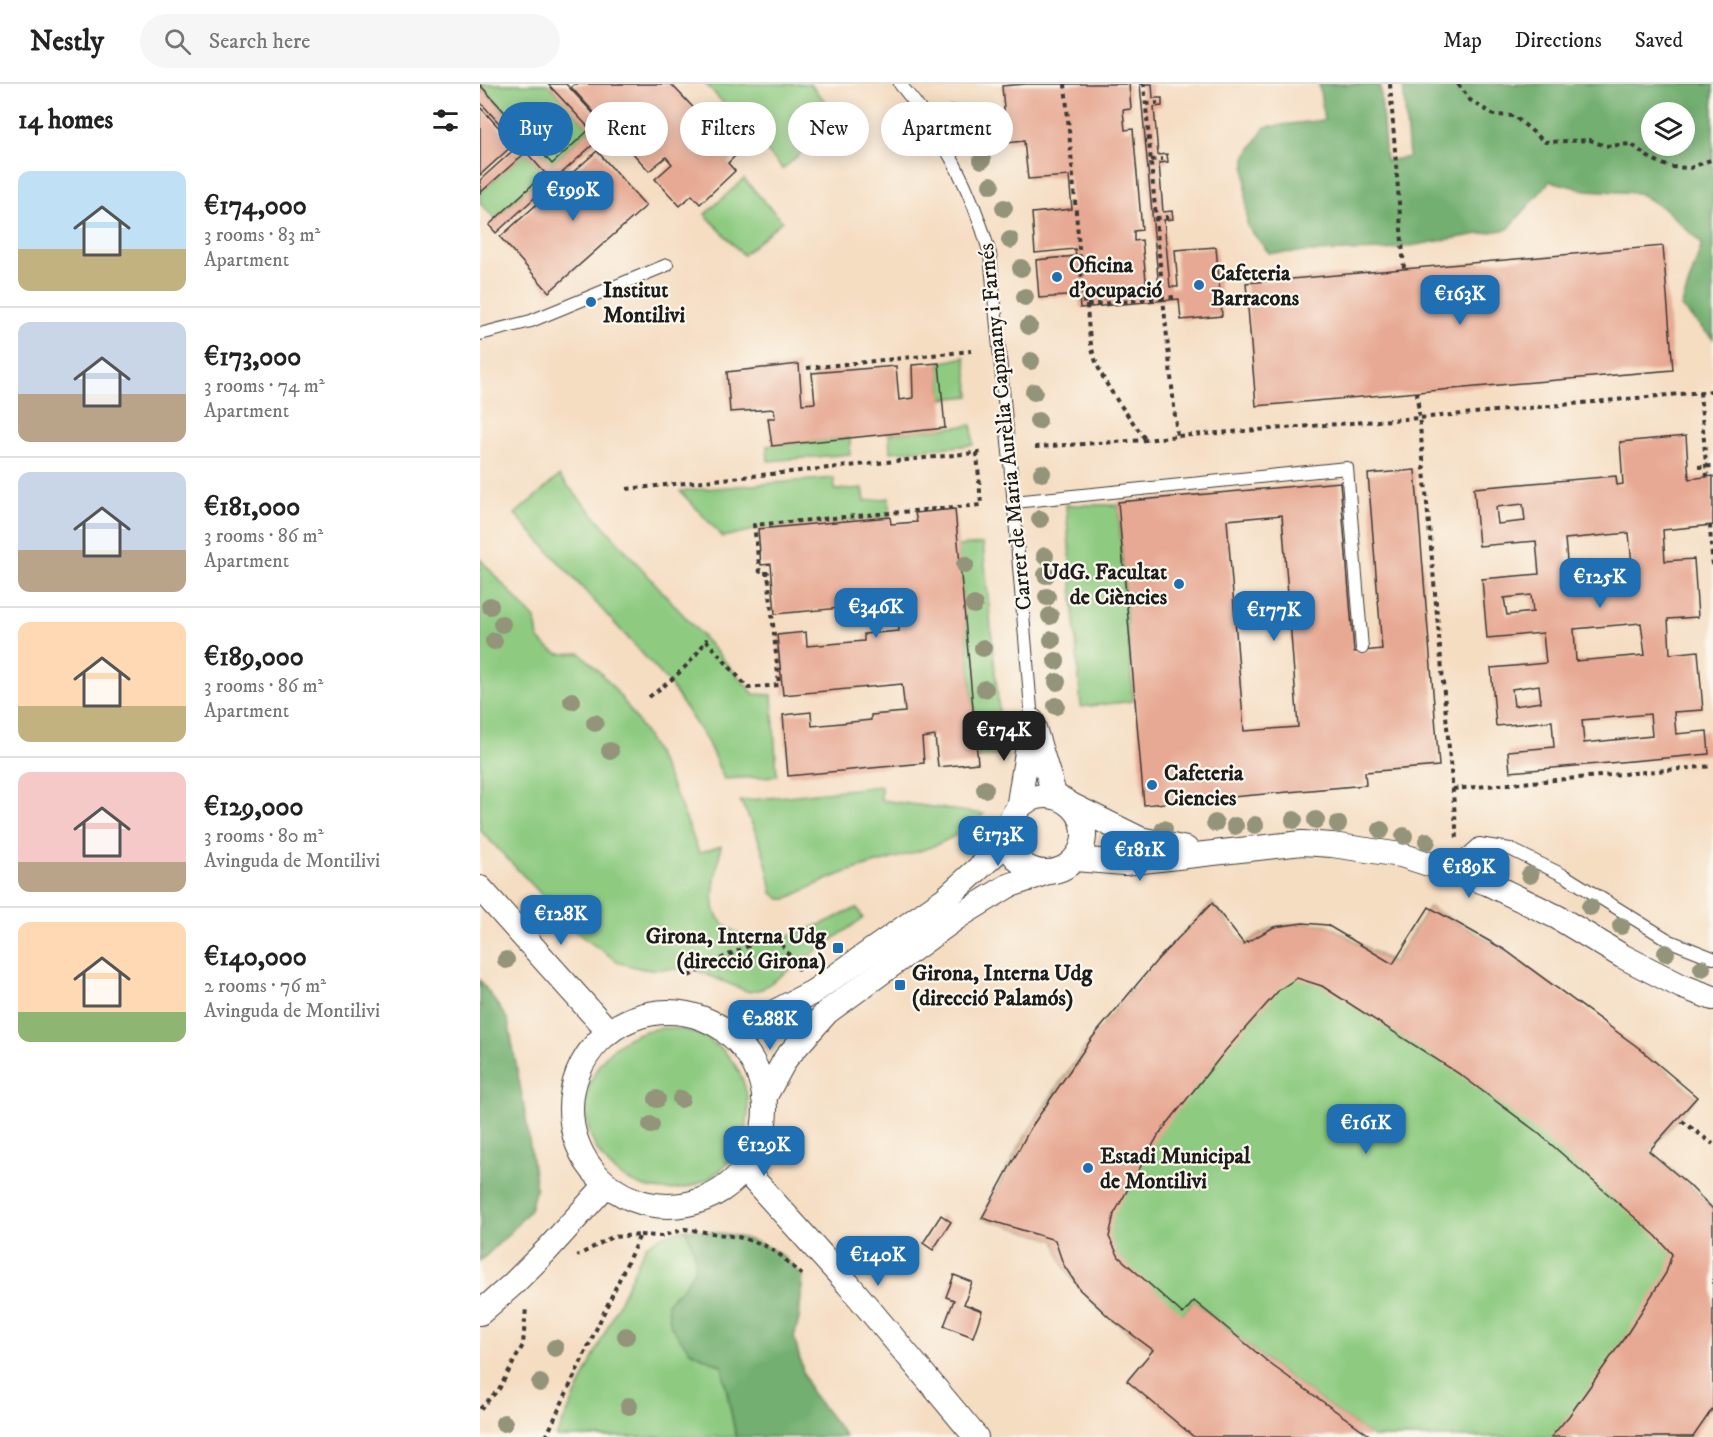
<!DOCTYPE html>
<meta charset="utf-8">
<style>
body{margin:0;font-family:"IM FELL DW Pica",serif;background:#f6f6f6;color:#222;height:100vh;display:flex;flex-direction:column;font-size:22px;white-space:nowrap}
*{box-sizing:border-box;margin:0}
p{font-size:20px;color:#767676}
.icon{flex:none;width:33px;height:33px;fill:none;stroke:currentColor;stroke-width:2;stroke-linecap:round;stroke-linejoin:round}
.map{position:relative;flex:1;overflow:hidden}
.details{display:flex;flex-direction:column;background:#fff;width:480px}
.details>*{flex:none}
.guide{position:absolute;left:18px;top:18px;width:570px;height:54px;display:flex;gap:12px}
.fabs{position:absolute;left:1161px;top:18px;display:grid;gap:12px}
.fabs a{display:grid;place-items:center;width:54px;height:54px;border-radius:50%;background:#fff;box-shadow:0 3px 15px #0003;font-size:30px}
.price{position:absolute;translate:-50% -51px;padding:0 14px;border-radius:12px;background:#1f6fb2;color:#fff;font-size:20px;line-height:39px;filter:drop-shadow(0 2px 3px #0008)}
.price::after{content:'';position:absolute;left:50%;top:36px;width:18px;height:14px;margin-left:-9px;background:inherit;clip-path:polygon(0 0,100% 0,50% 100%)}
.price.active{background:#222;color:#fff}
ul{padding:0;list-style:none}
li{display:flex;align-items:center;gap:18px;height:150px;padding:0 18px}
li+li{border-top:2px solid #e0e0e0}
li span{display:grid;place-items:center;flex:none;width:168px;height:120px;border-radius:12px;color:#555}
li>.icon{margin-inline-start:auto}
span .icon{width:72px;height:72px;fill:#fffc;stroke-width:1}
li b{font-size:26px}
h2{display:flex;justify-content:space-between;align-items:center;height:72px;padding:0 18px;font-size:26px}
.pill{padding:0 21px;border-radius:27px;background:#fff;box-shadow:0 3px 15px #0003;font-size:21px;line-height:54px}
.pill.active{background:#1f6fb2;color:#fff}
header{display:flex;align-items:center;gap:36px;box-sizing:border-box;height:84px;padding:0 30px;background:#fff;border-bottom:2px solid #e0e0e0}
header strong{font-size:28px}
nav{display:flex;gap:33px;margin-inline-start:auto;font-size:21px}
.search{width:420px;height:54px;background:#f6f6f6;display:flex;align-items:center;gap:15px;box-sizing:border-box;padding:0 21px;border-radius:33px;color:#767676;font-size:22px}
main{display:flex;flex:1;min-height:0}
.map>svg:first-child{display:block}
.green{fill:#8ecb81;stroke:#55744e;stroke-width:1.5}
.forest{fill:#72af6f;stroke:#476646;stroke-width:1.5;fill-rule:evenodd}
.building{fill:#e7a993;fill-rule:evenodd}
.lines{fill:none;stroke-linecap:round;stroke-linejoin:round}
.service-casing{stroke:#3d3935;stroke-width:14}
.minor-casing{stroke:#3d3935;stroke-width:26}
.path{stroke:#3d3935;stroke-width:4;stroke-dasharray:4.5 4.5;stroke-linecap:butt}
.service{stroke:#fff;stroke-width:12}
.minor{stroke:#fff;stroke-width:24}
.tree{fill:#94947a}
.poi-dot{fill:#1f6fb2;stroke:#fbf7ec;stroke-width:2}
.labels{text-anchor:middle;stroke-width:4.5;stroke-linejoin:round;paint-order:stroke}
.poi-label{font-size:22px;font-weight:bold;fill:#1c1c1c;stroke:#fbf7ec;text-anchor:start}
.street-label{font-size:22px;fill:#1c1c1c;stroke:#fbf7ec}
</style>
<header>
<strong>Nestly</strong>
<div class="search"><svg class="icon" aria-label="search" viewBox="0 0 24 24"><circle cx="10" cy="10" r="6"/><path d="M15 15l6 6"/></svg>Search here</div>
<nav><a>Map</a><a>Directions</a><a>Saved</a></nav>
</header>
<main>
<section class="details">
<h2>14 homes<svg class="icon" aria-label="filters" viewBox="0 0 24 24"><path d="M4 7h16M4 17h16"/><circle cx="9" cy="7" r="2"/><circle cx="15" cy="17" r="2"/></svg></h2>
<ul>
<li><span style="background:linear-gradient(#bfe0f5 65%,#c2b280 0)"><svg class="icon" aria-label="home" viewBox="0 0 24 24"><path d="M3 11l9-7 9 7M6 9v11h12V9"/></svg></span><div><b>€174,000</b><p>3 rooms · 83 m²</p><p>Apartment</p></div></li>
<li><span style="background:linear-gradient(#c9d6e8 60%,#b9a48a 0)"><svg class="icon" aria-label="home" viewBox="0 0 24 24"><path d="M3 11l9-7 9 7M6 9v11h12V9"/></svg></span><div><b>€173,000</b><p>3 rooms · 74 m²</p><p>Apartment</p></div></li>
<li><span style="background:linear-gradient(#c9d6e8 65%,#b9a48a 0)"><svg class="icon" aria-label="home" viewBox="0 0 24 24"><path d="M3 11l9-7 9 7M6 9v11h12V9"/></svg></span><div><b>€181,000</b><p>3 rooms · 86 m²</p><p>Apartment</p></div></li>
<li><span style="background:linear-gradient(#ffd9b3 70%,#c2b280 0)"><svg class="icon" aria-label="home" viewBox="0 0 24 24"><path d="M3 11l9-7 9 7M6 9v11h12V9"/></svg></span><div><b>€189,000</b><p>3 rooms · 86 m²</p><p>Apartment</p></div></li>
<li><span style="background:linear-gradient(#f6c9c9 75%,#b9a48a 0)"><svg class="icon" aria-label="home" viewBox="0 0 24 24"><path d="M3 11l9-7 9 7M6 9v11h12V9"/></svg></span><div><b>€129,000</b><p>3 rooms · 80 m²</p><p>Avinguda de Montilivi</p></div></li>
<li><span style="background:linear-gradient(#ffd9b3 75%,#8fb573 0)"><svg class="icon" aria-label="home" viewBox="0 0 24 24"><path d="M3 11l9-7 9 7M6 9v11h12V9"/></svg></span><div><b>€140,000</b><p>2 rooms · 76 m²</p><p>Avinguda de Montilivi</p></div></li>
</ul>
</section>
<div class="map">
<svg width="1233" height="1353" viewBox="0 0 1233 1353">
<rect width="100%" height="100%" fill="#fbf7ec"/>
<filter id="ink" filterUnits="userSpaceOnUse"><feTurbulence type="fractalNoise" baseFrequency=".0167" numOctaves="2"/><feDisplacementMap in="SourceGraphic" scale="12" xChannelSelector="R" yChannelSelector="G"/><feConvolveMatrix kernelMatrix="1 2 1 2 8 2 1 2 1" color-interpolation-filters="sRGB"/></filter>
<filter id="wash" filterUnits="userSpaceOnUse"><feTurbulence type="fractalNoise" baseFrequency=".008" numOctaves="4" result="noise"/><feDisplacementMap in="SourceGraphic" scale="24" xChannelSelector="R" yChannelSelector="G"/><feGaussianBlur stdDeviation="1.35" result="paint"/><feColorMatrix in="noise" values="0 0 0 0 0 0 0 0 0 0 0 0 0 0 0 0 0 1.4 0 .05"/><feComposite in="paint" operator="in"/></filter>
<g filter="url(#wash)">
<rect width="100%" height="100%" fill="#f5ddc2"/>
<!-- green -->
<g class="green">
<path d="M 0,0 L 68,0 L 110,45 L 72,80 Z"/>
<path d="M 226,0 L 330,0 L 360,34 L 303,85 Z"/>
<path d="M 46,68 L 65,89 L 15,135 L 0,119 L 0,109 Z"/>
<path d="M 264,95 L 302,137 L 263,171 L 225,130 Z"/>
<path d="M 485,273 L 490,312 L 462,315 L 459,279 Z"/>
<path d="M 492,341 L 493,361 L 410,368 L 409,350 Z"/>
<path d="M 370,354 L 370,370 L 288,377 L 287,362 Z"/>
<path d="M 79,392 L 274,610 L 292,611 L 297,692 L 244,695 L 227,657 L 189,599 L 35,430 Z"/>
<path d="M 354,394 L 355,406 L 383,404 L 385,417 L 409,414 L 410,433 L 278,445 L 243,453 L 200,407 Z"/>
<path d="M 586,421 L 638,421 L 653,617 L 601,623 Z"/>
<path d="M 503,460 L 522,658 L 521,671 L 498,674 L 478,462 Z"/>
<path d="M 0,475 L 55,535 L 58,554 L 68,564 L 79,570 L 100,569 C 159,620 192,696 219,769 L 241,762 C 238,783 230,807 235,827 C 237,834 244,841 250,845 C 291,872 338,840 377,824 L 383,834 L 282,905 L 269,908 L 213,885 L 163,885 L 140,879 L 101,852 L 0,746 Z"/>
<path d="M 401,702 L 401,716 L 504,730 C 461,771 413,771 361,790 C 342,797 324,807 306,815 L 300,815 L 292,809 C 287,774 278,748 260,717 Z"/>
<path d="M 732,819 L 764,860 L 794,843 L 823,839 L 847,841 L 913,879 L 949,823 L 1025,866 L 1125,1011 L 1159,964 L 1217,1013 L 1169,1067 L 1208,1100 L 1233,1125 L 1213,1353 L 892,1353 L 793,1282 L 714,1217 L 673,1266 C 640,1242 605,1218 584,1182 C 580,1174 578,1164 575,1156 L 502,1134 C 518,1104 532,1073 550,1045 C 600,962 664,889 732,819 Z"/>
<circle cx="187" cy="1025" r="81"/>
<path d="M 205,1145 L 214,1160 L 216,1184 L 205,1201 L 187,1219 L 210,1267 L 242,1282 L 256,1353 L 76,1353 L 166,1161 L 181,1152 Z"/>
</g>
<!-- forest -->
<g class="forest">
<path d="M 839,0 L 900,0 L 906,77 L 929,73 L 923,0 L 1233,0 L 1233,255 L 1201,223 L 1222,160 L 1185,125 L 1158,109 L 1105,106 L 1070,97 L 1028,145 L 907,166 L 789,169 L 767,142 L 765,74 L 785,43 L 844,36 ZM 1172,28 L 1204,28 L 1204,62 L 1172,62 Z"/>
<path d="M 0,896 L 28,936 L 46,1034 L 56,1104 L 50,1126 L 28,1151 L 0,1177 Z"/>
<path d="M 205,1145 C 237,1148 270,1151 298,1169 C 307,1175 315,1185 323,1192 L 319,1235 L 314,1253 L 324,1291 L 331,1308 L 366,1353 L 256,1353 L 242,1282 L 210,1267 L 191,1243 L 187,1219 C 214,1192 225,1182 205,1145 Z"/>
</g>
<g id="blocks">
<!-- building -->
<g class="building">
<path d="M 68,0 L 86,0 L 129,46 L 16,149 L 9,141 L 65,89 L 46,68 L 0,109 L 0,96 L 39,61 L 0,18 L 0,1 L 72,80 L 110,45 Z"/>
<path d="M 95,0 L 191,0 L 225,36 L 209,51 L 215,58 L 231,43 L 257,70 L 248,79 L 255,87 L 220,120 L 212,111 L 200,122 L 175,95 L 192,80 L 186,73 L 169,87 L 131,45 L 134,42 L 123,30 L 119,34 L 91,3 Z"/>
<path d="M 546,0 L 649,0 L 651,25 L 643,26 L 645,46 L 653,45 L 662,146 L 654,147 L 654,157 L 662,156 L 667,206 L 679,204 L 660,0 L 672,0 L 673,14 L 682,14 L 682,22 L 674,23 L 678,71 L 687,70 L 688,78 L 679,79 L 683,128 L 692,127 L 693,135 L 684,136 L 690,203 L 698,203 L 695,166 L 736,163 L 742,232 L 701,236 L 699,215 L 600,224 L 599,211 L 559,214 L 556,176 L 596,172 L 595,165 L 555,169 L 552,129 L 592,125 L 589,92 L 548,95 L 544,57 L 527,59 L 522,2 Z"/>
<path d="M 0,23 L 34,60 L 0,91 Z"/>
<path d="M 117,67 L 166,122 L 69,208 L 20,153 Z"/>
<path d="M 1183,162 L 1193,286 L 776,322 L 766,199 Z"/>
<path d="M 459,279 L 465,344 L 292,362 L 288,334 L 295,334 L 294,325 L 250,328 L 247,288 L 319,280 L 322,320 L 335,319 L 332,289 L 416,282 L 419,316 L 433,314 L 432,281 Z"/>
<path d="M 1206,352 L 1209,395 L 1233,392 L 1233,441 L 1183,446 L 1185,477 L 1214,475 L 1218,533 L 1188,535 L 1190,570 L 1218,567 L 1223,626 L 1194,628 L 1196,650 L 1227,647 L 1229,670 L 1030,688 L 1028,667 L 1074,663 L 1072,637 L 1016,642 L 1011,584 L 1066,579 L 1063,549 L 1007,554 L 1002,495 L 1059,490 L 1056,457 L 999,462 L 994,404 L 1136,392 L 1137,401 L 1143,400 L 1140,358 ZM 1043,420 L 1045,437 L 1018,440 L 1016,423 ZM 1149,449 L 1152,481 L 1088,487 L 1085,455 ZM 1051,511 L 1053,528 L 1027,531 L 1024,514 ZM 1161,539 L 1165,571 L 1096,577 L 1094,545 ZM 1059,601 L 1061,618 L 1034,622 L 1032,605 ZM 1170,630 L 1172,652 L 1104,659 L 1102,636 Z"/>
<path d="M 935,386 L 959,682 L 885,688 L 886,701 L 664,721 L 638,418 L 860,398 L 874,568 L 902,565 L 888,390 ZM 802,431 L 818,643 L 764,647 L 747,436 Z"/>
<path d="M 475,425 L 498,679 L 458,683 L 455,652 L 442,654 L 444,679 L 308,692 L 303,631 L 331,628 L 332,642 L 391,636 L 391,631 L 425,628 L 422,600 L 303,611 L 297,551 L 326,548 L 327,562 L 384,557 L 384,550 L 419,547 L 417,519 L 295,530 L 291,480 L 281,481 L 278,445 L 410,433 L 411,440 L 437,438 L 435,429 Z"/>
<path d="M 732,819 L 764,860 L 794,843 L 823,839 L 847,841 L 913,880 L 949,823 L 1025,866 L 1159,964 L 1217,1013 L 1169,1067 L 1208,1100 L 1233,1125 L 1233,1324 L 1213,1353 L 1071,1353 L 1089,1332 L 1147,1250 L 1186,1189 L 1192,1170 L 1176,1152 L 1057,1048 L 981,991 L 842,902 L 817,894 L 799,906 L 746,966 L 679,1050 L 634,1130 L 629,1153 L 639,1173 L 703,1230 L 714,1217 L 793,1282 L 892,1353 L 714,1353 L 647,1297 L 673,1266 L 630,1234 L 600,1206 L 583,1180 L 575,1156 L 502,1134 L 550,1045 L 612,954 L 678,875 Z"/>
<path d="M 461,1131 L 471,1138 L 453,1166 L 443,1159 Z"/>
<path d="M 474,1191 L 492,1198 L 484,1220 L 502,1227 L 493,1253 L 464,1242 L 474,1216 L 466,1213 Z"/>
</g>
</g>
</g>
<g filter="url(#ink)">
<use href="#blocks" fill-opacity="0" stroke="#3d3935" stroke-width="1.5"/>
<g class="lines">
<!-- service casing -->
<g class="service-casing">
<g id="service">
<path d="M 420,0 C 464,52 491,104 510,170 L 532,399 L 552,637"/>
<path d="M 0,250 L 51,237 L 187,181"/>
<path d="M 534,418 L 867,384 L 882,564"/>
<path d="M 969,787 L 999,760 L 1030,765 L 1085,792 L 1190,857 L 1233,874"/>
</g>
</g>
<!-- minor casing -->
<g class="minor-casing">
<g id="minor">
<path d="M 553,641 L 575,713"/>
<circle cx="566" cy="750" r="38"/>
<path d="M 591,721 L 660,755 L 706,765"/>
<path d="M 538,725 L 552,637"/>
<path d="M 595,775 L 644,779 L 822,759 L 852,761 L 921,771 L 1007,799 L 1077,833 L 1142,872 L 1201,902 L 1233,914"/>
<path d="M 0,804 L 129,948"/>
<circle cx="188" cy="1025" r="97"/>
<path d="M 247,949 L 277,937 L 333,908 L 466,814 L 529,757"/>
<path d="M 284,1014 L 306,974 L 347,928 L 479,832 L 528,802 L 568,788"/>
<path d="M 264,1085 L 368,1200 L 496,1353"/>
<path d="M 0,1229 L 33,1200 L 67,1166 L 126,1101"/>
</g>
</g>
<!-- path -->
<g class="path">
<path d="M 585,0 L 604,221 L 607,221 L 683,214 L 664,0"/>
<path d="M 910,0 L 924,185"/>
<path d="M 978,0 L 990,16 L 1014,31 L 1034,32 L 1065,58 L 1110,56 L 1125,62 L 1151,60 L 1168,73 L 1189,83 L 1210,84 L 1233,75"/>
<path d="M 460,1 L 461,0"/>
<path d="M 666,20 L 678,19"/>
<path d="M 671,76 L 683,75"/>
<path d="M 676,134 L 688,133"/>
<path d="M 694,213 L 683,214 L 697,352"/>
<path d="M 607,221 C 608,238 609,256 614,272 C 624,303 647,329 665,355"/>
<path d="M 327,284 L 491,267"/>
<path d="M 937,308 L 938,321"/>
<path d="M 1220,308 L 1227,393"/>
<path d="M 938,319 L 977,754"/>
<path d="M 555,363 L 666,356 L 697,352 L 939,334 L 1233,307"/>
<path d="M 1218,383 L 1233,382"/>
<path d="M 147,405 L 503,368"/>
<path d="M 1230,441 L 1231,461"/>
<path d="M 1233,460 L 1231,461 L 1233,482"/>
<path d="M 169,613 C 192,596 211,581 226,556 L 268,604 L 299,601 L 288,489 L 280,489 L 274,441 L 501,421 L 497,369"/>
<path d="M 973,705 L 1233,682"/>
<path d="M 209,892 L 242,874 L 295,850 L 319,886"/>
<path d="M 1202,1037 L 1233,1060"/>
<path d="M 160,1151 L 181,1152 L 205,1145 L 258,1153 L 282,1160 L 300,1171 L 323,1192"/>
<path d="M 0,1325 L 19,1305 L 43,1261 L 46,1223"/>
<path d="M 66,1353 L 160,1151 L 132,1153 L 97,1172"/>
</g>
<!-- service -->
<use href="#service" class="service"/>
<!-- minor -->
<use href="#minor" class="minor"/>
</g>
<!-- trees -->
<g class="tree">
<circle cx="474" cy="29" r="9"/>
<circle cx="488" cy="51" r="9"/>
<circle cx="502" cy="76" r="9"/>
<circle cx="511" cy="101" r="9"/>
<circle cx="524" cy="124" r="9"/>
<circle cx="530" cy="156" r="9"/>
<circle cx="541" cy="184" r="9"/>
<circle cx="545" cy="213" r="9"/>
<circle cx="549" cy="242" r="9"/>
<circle cx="551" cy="277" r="9"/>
<circle cx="554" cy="308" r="9"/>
<circle cx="558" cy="337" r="9"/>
<circle cx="562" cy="389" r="9"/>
<circle cx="560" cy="435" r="9"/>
<circle cx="565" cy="472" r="9"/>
<circle cx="485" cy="481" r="9"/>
<circle cx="566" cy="491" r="9"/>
<circle cx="567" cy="513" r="9"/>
<circle cx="494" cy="521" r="9"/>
<circle cx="10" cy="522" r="9"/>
<circle cx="570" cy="532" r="9"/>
<circle cx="22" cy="540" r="9"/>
<circle cx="572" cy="556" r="9"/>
<circle cx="14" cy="557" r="9"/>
<circle cx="503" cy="564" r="9"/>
<circle cx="576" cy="577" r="9"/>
<circle cx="577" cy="598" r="9"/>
<circle cx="505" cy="605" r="9"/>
<circle cx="92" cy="617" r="9"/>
<circle cx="576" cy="622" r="9"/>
<circle cx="115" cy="639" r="9"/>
<circle cx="507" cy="652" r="9"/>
<circle cx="130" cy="667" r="9"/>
<circle cx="505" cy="705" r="9"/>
<circle cx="814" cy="736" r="9"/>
<circle cx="836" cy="736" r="9"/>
<circle cx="735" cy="739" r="9"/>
<circle cx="858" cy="740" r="9"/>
<circle cx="775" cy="741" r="9"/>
<circle cx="755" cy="742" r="9"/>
<circle cx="684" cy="745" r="9"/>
<circle cx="901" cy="746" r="9"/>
<circle cx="924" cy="752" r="9"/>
<circle cx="947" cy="757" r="9"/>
<circle cx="1050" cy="791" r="9"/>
<circle cx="1110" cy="823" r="9"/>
<circle cx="1141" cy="842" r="9"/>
<circle cx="1186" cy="869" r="9"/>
<circle cx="26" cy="876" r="9"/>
<circle cx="1222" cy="884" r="9"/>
<circle cx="177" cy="1015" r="9"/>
<circle cx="201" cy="1015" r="9"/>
<circle cx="171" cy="1041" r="9"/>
<circle cx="146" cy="1252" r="9"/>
<circle cx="75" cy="1264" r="9"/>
<circle cx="60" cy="1299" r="9"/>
<circle cx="149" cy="1322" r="9"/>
<circle cx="24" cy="1339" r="9"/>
</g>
</g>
<!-- markers -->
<g class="poi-dot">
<circle cx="577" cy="193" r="6"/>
<circle cx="719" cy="201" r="6"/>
<circle cx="111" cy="218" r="6"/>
<circle cx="699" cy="500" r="6"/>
<circle cx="672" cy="701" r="6"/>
<rect x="352" y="858" width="12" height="12" rx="3"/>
<rect x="414" y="895" width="12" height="12" rx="3"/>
<circle cx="608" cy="1084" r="6"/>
</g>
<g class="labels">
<!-- poi labels -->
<g class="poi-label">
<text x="589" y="188">Oficina<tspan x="589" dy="25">d'ocupació</tspan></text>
<text x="731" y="196">Cafeteria<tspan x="731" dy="25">Barracons</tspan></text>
<text x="123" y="213">Institut<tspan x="123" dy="25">Montilivi</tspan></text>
<text x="687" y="495" text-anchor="end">UdG. Facultat<tspan x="687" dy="25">de Ciències</tspan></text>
<text x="684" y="696">Cafeteria<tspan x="684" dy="25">Ciencies</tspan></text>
<text x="346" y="859" text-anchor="end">Girona, Interna Udg<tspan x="346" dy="25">(direcció Girona)</tspan></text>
<text x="432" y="896">Girona, Interna Udg<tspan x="432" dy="25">(direcció Palamós)</tspan></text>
<text x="620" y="1079">Estadi Municipal<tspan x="620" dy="25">de Montilivi</tspan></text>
</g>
<!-- street labels -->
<g class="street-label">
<text transform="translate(524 343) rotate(-96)" y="8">Carrer de Maria Aurèlia Capmany i Farnés</text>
</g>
</g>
</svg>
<div class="fabs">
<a><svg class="icon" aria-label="layers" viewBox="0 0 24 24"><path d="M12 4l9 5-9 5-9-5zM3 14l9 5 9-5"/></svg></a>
</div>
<b class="price" style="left:93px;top:138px">€199K</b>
<b class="price" style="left:980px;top:242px">€163K</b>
<b class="price" style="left:1120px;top:525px">€125K</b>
<b class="price" style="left:396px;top:555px">€346K</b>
<b class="price" style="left:794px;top:558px">€177K</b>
<b class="price active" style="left:524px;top:678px">€174K</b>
<b class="price" style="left:518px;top:783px">€173K</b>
<b class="price" style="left:660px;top:798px">€181K</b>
<b class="price" style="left:989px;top:815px">€189K</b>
<b class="price" style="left:81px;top:862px">€128K</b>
<b class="price" style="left:290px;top:967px">€288K</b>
<b class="price" style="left:886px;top:1071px">€161K</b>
<b class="price" style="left:284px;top:1093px">€129K</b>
<b class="price" style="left:398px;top:1203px">€140K</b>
<div class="guide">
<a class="pill active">Buy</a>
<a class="pill">Rent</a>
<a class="pill">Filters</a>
<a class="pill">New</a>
<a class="pill">Apartment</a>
</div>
</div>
</main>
